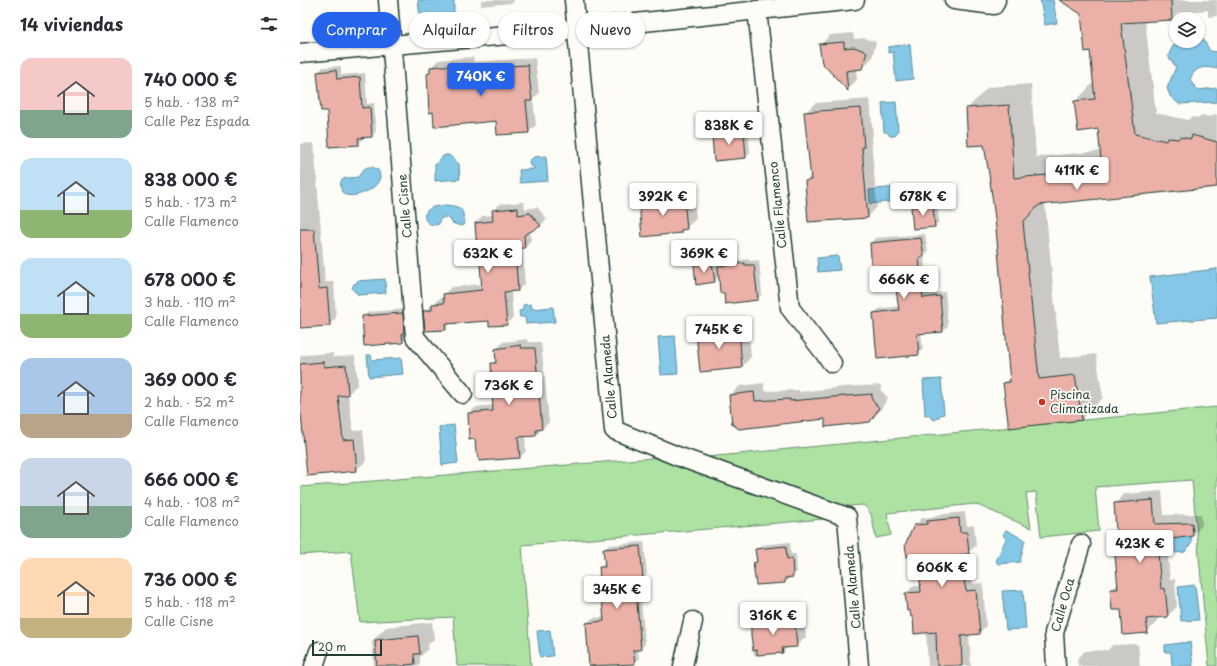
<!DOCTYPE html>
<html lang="es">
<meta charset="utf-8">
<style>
body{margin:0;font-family:"Playpen Sans",sans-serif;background:#f2f2f3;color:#2b2b33;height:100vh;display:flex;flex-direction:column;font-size:15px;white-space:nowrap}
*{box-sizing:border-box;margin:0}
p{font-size:13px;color:#7c7c81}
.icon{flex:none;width:22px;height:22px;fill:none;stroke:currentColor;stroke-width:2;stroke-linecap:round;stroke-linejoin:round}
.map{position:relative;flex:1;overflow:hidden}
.sheet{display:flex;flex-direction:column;background:#fff;width:300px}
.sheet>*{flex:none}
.guide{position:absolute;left:12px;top:12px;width:380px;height:36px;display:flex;gap:8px}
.fabs{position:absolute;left:869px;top:12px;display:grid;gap:8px}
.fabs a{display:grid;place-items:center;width:36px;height:36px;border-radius:50%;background:#fff;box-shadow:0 1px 3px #0004;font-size:20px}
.scale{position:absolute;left:12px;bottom:10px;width:70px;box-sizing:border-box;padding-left:4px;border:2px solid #1f3d34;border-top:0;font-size:11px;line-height:14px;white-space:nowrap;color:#1f3d34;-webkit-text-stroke:3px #fdfcf7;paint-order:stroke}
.price{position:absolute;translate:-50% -34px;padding:0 9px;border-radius:4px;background:#fff;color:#222;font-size:13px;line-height:26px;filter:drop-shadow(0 1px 2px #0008)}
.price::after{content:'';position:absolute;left:50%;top:24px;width:12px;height:9px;margin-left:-6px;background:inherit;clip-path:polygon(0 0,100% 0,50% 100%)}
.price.on{background:#2563eb;color:#fff}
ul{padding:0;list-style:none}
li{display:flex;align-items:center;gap:12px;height:100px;padding:0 20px}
li span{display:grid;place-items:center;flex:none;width:112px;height:80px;border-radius:12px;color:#555}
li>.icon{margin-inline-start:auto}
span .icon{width:48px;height:48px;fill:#fffc;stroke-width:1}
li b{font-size:17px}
h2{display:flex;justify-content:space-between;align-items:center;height:48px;padding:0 20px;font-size:17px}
.chip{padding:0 14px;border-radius:18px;background:#fff;box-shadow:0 1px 3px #0004;font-size:14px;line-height:36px}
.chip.on{background:#2563eb;color:#fff}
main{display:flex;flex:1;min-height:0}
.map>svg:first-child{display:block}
.green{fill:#aee2a3;stroke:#66906c}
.water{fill:#85c7e6;stroke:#5c909f}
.shadow{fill:#0003}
.building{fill:#ebb1a8;stroke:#1f3d34}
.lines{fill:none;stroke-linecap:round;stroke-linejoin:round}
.street-casing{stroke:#1f3d34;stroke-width:21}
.street{stroke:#fdfcf7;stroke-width:18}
.poi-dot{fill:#c8321e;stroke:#fdfcf7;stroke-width:1.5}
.labels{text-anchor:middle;stroke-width:3.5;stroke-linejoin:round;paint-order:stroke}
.street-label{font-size:12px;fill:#1f3d34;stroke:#fdfcf7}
.poi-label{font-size:12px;fill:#1f3d34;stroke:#fdfcf7;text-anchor:start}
</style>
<main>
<section class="sheet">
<h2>14 viviendas<svg class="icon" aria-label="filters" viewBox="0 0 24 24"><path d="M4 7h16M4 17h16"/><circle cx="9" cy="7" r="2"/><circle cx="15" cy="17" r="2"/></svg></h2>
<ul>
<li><span style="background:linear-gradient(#f6c9c9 65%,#7fa58c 0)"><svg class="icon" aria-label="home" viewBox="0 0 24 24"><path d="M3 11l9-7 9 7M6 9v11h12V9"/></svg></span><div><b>740 000 €</b><p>5 hab. · 138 m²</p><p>Calle Pez Espada</p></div></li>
<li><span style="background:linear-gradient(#bfe0f5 65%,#8fb573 0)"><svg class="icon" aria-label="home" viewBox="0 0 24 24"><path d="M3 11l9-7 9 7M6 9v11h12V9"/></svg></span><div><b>838 000 €</b><p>5 hab. · 173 m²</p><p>Calle Flamenco</p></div></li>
<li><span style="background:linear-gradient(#bfe0f5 70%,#8fb573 0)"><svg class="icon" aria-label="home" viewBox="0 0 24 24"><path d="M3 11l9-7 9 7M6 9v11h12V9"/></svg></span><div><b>678 000 €</b><p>3 hab. · 110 m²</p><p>Calle Flamenco</p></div></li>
<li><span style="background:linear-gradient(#a9c7e8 70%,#b9a48a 0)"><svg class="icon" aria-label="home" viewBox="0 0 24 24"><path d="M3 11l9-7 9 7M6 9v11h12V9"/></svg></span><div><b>369 000 €</b><p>2 hab. · 52 m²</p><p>Calle Flamenco</p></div></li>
<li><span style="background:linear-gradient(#c9d6e8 60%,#7fa58c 0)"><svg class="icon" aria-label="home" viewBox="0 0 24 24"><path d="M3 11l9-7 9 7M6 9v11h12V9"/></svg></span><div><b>666 000 €</b><p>4 hab. · 108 m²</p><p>Calle Flamenco</p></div></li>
<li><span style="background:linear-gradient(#ffd9b3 75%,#c2b280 0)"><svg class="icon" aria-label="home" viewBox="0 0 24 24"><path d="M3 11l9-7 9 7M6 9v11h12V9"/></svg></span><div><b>736 000 €</b><p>5 hab. · 118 m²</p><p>Calle Cisne</p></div></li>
</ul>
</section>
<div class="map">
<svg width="917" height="666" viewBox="0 0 917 666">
<rect width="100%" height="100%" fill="#fdfcf7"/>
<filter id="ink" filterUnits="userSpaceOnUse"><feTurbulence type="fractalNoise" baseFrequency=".025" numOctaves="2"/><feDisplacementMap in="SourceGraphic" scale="8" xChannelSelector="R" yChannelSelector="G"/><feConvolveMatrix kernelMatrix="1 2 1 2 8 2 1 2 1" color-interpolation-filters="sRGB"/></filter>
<g filter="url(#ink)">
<!-- green -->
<path class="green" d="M 917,407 L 917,666 L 909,666 L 892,480 L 795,487 L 799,531 L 741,537 L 736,492 L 726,493 L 731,528 L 675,504 L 587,513 L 591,535 L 576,538 L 571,514 L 564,505 L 523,508 L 547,517 L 222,545 L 231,666 L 157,666 L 153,617 L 60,622 L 51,551 L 0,555 L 0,487 L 377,456 L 387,459 Z"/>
<!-- water -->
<g class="water">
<path d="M 118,0 L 154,0 L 154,15 L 120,17 Z"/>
<path d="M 740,0 L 753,0 L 757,23 L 745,25 Z"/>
<path d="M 903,39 L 910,51 L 917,52 L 917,69 C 904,66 895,66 890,80 L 897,90 L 917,88 L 917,102 L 879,104 L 870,96 L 867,88 L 876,67 L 868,56 L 873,46 Z"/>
<path d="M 610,44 L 613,79 L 596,81 L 593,52 L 588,53 L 588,47 Z"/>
<path d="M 596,102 L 598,131 L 597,131 L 596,134 L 594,136 L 590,136 L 587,132 L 584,132 L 582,103 Z"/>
<path d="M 146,155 L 149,155 L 159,164 L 160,179 L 135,181 L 135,165 L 143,156 Z"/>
<path d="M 246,156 L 248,181 L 220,183 L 219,170 L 234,169 L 233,166 L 230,166 L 229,161 L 234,157 Z"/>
<path d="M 68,167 L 72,167 L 78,170 C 79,172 80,174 80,176 C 80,188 57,198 47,195 C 45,195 44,193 42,192 C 37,175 46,179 58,177 L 64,169 Z"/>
<path d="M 595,187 L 596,201 L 570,204 L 569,190 Z"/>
<path d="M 145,205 C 161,206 164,208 164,225 L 161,226 L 152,223 L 150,219 L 145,217 L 140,219 L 139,224 C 129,228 119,217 128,210 C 132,206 140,206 145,205 Z"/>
<path d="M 538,256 L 540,270 L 518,272 L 517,258 Z"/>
<path d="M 917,268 L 917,318 L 856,323 L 850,277 L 916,269 Z"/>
<path d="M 85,279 L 86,293 L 58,295 L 57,293 L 54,291 L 52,288 L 54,284 L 57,283 L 57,281 Z"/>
<path d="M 231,304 L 232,309 L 253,307 L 255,322 L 226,324 L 225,317 L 220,317 L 219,311 L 223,310 L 223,305 Z"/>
<path d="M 375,336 L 378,374 L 361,375 L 358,337 Z"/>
<path d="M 67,355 L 71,355 L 72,360 L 101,358 L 103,374 L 69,377 Z"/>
<path d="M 641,379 L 644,414 L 640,415 L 638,418 L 635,420 L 631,418 L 630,415 L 625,415 L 623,380 Z"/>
<path d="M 154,425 L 158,463 L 142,465 L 139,427 Z"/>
<path d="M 706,530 L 725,540 L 720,562 L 698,564 L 696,561 L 706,539 L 703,535 Z"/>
<path d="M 890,530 L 892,542 L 885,552 L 875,553 L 873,531 Z"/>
<path d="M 895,585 L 899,620 L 881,621 L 878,587 Z"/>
<path d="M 723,590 L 726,629 L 706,630 L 702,591 Z"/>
<path d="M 250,630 L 253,656 L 240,657 L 237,631 Z"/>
<path d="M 890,642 L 893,666 L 872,666 L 871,652 L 865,652 L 865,645 Z"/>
</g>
<!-- shadow -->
<g class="shadow">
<path d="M 181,0 L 215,0 L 212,3 L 181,6 Z"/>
<path d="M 777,0 L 917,0 L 917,16 L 908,17 L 908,10 L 878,13 L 872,19 L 845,21 L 856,113 L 888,120 L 891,117 L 899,118 L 902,115 L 911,117 L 915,114 L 917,115 L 917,186 L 745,203 L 760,358 L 796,354 L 803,398 L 781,419 L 704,383 L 711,376 L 696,218 L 685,144 L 667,109 L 688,87 L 731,84 L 736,157 L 801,151 L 799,128 L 775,102 L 794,82 L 791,50 L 782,13 Z"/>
<path d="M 553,33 L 554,39 L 564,38 L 576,42 L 572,58 L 562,68 L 556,69 L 557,80 L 548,89 L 520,45 L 530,35 Z"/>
<path d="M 173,57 L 174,62 L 235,58 L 239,93 L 233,99 L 236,125 L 229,132 L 198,134 L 197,120 L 134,111 L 128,74 L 131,70 L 131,67 L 138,60 Z"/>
<path d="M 41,66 L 41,75 L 65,73 L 67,104 L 74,103 L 76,131 L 72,136 L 63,137 L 63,139 L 59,144 L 28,110 L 18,72 L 23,67 Z"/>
<path d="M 570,99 L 573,136 L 571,138 L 577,207 L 568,217 L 506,181 L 511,176 L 505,113 L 515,103 Z"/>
<path d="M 448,128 L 450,152 L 446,157 L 413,135 L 418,130 Z"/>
<path d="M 14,143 L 25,282 L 34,282 L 36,318 L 29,325 L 0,327 L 0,144 Z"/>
<path d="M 393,189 L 396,219 L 381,232 L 340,202 L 350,193 Z"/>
<path d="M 637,201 L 639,222 L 634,226 L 612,207 L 617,203 Z"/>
<path d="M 224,202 L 225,209 L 237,207 L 247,219 L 241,225 L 230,231 L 231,240 L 225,247 L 222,247 L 225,283 L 218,290 L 211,291 L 213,318 L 206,324 L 190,320 L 152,322 L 145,329 L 124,312 L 140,298 L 145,297 L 144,294 L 151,287 L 183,284 L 180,251 L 176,223 L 182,216 L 193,215 L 193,211 L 199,204 Z"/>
<path d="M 625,234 L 628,252 L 624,256 L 627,294 L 645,292 L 648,326 L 643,331 L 621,333 L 623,349 L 618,354 L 574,313 L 579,309 L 599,306 L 594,269 L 571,243 L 575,238 Z"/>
<path d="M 417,259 L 418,268 L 424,262 L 450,259 L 450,261 L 459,260 L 462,294 L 458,299 L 425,292 L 420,276 L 414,281 L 395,265 L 399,261 Z"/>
<path d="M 107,309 L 107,337 L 103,342 L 63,317 L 68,312 Z"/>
<path d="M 448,320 L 451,357 L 442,367 L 397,333 L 407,323 Z"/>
<path d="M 227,339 L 227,342 L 241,342 L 249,422 L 236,435 L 225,435 L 226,451 L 219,458 L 176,438 L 169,413 L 176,407 L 194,405 L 192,364 L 196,360 L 196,349 L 203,342 Z"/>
<path d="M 33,353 L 33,357 L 55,356 L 58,384 L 48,394 L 53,431 L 63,430 L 66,461 L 56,470 L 2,413 L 0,413 L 0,358 L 2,355 Z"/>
<path d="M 464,383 L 464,391 L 499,390 L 499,392 L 543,387 L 581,385 L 581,390 L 588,398 L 579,412 L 569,421 L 525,418 L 439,428 L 430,395 L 440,386 Z"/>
<path d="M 862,491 L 864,515 L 901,514 L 902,525 L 893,535 L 866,539 L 870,580 L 875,579 L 877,607 L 867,616 L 856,617 L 857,622 L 847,632 L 822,609 L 811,590 L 819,583 L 814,531 L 817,529 L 815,504 L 824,494 Z"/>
<path d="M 665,512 L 667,526 L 674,525 L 676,546 L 667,553 L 673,584 L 683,583 L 686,626 L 679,633 L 669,634 L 671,666 L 628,666 L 626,632 L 614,616 L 606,594 L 613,586 L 621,586 L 614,526 L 622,518 L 633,517 L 636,515 Z"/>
<path d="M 344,542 L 347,574 L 342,579 L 339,579 L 345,644 L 340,649 L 338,649 L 339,659 L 334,663 L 316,664 L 316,666 L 290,666 L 287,623 L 292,618 L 305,617 L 300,568 L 305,563 L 304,549 L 309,545 Z"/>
<path d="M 490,542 L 491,554 L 496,554 L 497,572 L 485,582 L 454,563 L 457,560 L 456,550 L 461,545 Z"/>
<path d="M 500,608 L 502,616 L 504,616 L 506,637 L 496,646 L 488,647 L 483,652 L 454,655 L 452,635 L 452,622 L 462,612 Z"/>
<path d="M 132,622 L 134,639 L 128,645 L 128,649 L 120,657 L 120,663 L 118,666 L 74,666 L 72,641 L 86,627 Z"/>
<path d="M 838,644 L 840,666 L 778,666 L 777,659 L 785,651 L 808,650 L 812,645 Z"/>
</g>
<!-- building -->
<g class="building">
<path d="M 759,0 L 871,0 L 872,20 L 821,23 L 835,134 L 866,141 L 868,138 L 878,139 L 880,137 L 891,139 L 892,135 L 917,142 L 917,187 L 739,205 L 723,222 L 739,379 L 775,375 L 782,420 L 709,428 L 703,383 L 710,382 L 695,218 L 689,174 L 684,145 L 668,146 L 666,108 L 709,105 L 714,178 L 802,170 L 798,129 L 778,132 L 774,101 L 795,99 L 790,51 L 785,52 L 781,14 Z"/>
<path d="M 544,42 L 544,48 L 554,47 L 567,52 L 562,69 L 546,71 L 548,91 L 522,63 L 519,44 Z"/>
<path d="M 167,64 L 167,68 L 228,65 L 232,101 L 226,101 L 229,133 L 197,135 L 196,121 L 134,127 L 133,112 L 129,113 L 127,74 L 130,73 L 130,67 Z"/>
<path d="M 36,70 L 37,79 L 60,77 L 62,108 L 70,107 L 72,137 L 58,138 L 59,145 L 29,147 L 27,111 L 21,111 L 17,72 Z"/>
<path d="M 561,108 L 564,147 L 562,147 L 568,218 L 508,222 L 505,181 L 511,180 L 504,112 Z"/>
<path d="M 444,132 L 446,158 L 414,161 L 412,135 Z"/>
<path d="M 384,198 L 387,229 L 381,230 L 381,233 L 342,237 L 339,202 Z"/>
<path d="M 633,205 L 635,227 L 613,229 L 611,207 Z"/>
<path d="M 218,208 L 218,215 L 230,213 L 241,226 L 224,235 L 225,248 L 215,249 L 218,291 L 204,292 L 207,325 L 189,326 L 189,321 L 145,324 L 146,330 L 125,331 L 123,311 L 132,310 L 132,304 L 144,303 L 143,294 L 182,290 L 179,252 L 177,252 L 175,223 L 193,221 L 192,210 Z"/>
<path d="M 0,229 L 14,229 L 19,289 L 27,288 L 30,326 L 0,328 Z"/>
<path d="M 621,238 L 624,257 L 619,258 L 623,298 L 640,296 L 643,332 L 617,334 L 619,355 L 577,359 L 573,313 L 599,310 L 593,270 L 572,272 L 570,243 Z"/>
<path d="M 412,263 L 415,282 L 396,285 L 394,265 Z"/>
<path d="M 445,263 L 445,265 L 454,265 L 458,300 L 425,304 L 424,293 L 420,293 L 418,266 Z"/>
<path d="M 103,313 L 104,333 L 102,333 L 103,343 L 64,346 L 62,316 Z"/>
<path d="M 439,329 L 442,368 L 400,372 L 396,332 Z"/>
<path d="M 221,345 L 221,348 L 235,348 L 242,429 L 236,430 L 236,436 L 218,437 L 220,458 L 179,461 L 178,453 L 176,453 L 175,439 L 169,440 L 168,413 L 193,411 L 191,363 L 196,363 L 195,349 Z"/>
<path d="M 24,362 L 24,367 L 46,365 L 48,395 L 38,396 L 43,440 L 54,439 L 57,471 L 7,476 L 1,414 L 0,414 L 0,364 Z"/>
<path d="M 454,392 L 455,401 L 490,399 L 490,401 L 533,397 L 572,394 L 572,400 L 579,408 L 570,422 L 525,427 L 525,419 L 439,429 L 432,424 L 429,395 Z"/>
<path d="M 853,500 L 855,524 L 892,523 L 893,536 L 857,541 L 861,589 L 865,588 L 868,617 L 846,619 L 848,633 L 823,635 L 821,610 L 812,610 L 810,589 L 818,589 L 813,531 L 816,531 L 814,503 Z"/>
<path d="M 659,518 L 660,532 L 667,532 L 669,554 L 660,555 L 666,591 L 676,590 L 680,634 L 661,636 L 662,666 L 637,666 L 636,632 L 614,634 L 613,617 L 611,617 L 610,611 L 607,611 L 605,593 L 621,592 L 618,556 L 607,557 L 605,545 L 614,525 L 627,524 L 627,521 Z"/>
<path d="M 340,546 L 343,580 L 335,580 L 341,650 L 333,650 L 335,664 L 289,666 L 286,623 L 304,621 L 299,567 L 305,567 L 303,549 Z"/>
<path d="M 486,546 L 487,559 L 492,558 L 493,577 L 485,578 L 485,583 L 456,585 L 453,563 L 457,562 L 455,549 Z"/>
<path d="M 491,617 L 492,625 L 495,624 L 497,647 L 482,648 L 483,653 L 457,655 L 457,650 L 453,651 L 451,635 L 451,622 Z"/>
<path d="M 118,636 L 120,654 L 114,654 L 115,664 L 105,665 L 106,666 L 77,666 L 75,640 Z"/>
</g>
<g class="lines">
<!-- street casing -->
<g class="street-casing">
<g id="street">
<path d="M 88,0 L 115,337 L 163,394"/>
<path d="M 274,0 L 314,430 L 377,456 L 547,517 L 559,666"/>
<path d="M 654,0 L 694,5 L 696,0"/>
<path d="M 457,10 L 490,308 L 532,363"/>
<path d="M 0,53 L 277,29 L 555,0"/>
<path d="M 14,666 L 19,651"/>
<path d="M 383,666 L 393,621"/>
<path d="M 756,666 L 754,633 L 781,544"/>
</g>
</g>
<!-- street -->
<use href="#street" class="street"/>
</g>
</g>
<!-- markers -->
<circle class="poi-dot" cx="742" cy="402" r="4"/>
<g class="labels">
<!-- street labels -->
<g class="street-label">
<text transform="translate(478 205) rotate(-96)" y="4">Calle Flamenco</text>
<text transform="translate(105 206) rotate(-95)" y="4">Calle Cisne</text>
<text transform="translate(309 377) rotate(-95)" y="4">Calle Alameda</text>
<text transform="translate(553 587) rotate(-95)" y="4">Calle Alameda</text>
<text transform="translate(763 605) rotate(-74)" y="4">Calle Oca</text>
</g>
<!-- poi labels -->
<g class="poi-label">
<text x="750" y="399">Piscina<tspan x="750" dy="14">Climatizada</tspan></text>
</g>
</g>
</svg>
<div class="fabs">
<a><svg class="icon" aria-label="layers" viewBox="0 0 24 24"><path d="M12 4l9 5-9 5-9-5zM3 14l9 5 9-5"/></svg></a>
</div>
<div class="scale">20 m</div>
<b class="price on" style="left:181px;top:97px">740K €</b>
<b class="price" style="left:429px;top:146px">838K €</b>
<b class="price" style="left:777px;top:191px">411K €</b>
<b class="price" style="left:363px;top:217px">392K €</b>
<b class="price" style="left:623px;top:217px">678K €</b>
<b class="price" style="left:188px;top:274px">632K €</b>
<b class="price" style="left:404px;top:274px">369K €</b>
<b class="price" style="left:604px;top:300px">666K €</b>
<b class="price" style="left:419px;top:350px">745K €</b>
<b class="price" style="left:209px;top:406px">736K €</b>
<b class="price" style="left:840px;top:564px">423K €</b>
<b class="price" style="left:642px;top:588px">606K €</b>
<b class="price" style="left:317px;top:610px">345K €</b>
<b class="price" style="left:473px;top:636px">316K €</b>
<div class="guide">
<a class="chip on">Comprar</a>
<a class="chip">Alquilar</a>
<a class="chip">Filtros</a>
<a class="chip">Nuevo</a>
</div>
</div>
</main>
